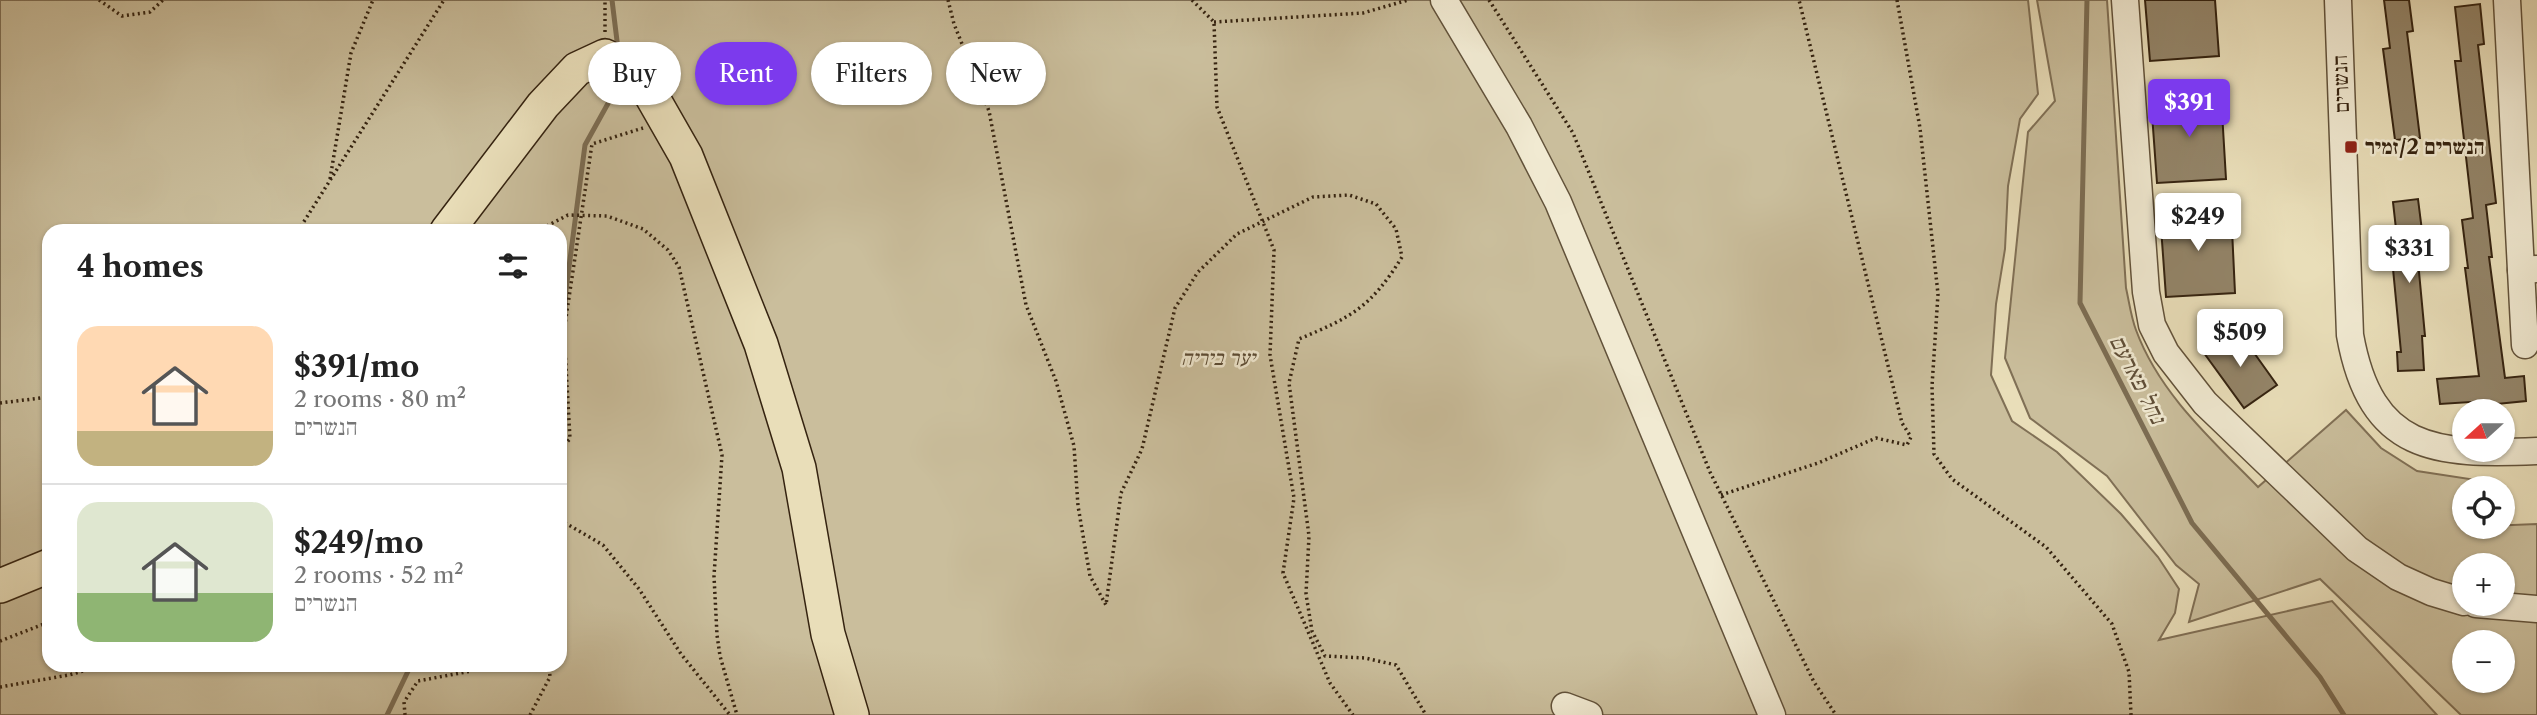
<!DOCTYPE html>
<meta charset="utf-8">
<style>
body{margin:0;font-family:"Libre Caslon Text","Frank Ruhl Libre",serif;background:#f6f6f6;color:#222;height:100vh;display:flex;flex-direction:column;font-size:26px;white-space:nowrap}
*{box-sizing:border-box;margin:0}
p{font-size:23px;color:#767676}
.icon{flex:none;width:38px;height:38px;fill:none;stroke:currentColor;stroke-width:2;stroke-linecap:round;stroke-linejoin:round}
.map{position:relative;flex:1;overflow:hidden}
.details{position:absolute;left:42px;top:224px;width:525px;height:448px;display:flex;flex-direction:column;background:#fff;border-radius:21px;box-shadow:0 2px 5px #0004}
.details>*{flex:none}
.hud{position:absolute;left:588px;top:42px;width:665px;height:63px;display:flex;gap:14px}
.needle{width:46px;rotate:249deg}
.buttons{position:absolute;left:2452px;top:399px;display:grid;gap:14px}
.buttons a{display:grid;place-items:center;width:63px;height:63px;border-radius:50%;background:#fff;box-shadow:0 2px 5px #0004;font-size:35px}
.price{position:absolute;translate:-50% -60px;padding:0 16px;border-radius:7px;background:#fff;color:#222;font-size:23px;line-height:46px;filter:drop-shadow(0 2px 4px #0008)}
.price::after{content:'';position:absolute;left:50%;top:42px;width:21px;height:16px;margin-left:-10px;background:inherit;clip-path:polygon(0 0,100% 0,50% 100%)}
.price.selected{background:#7c3aed;color:#fff}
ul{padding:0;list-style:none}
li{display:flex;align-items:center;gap:21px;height:175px;padding:0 35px}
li+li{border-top:2px solid #e0e0e0}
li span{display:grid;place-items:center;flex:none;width:196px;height:140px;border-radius:21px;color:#555}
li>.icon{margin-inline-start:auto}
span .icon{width:84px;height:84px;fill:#fffc;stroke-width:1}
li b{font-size:30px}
h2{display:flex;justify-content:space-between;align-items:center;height:84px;padding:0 35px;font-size:30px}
.tag{padding:0 24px;border-radius:32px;background:#fff;box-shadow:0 2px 5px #0004;font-size:24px;line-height:63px}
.tag.selected{background:#7c3aed;color:#fff}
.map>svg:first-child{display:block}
.green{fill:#cabe9c;stroke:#807056;stroke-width:2;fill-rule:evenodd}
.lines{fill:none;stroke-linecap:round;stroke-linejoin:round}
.stream{stroke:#7c6d53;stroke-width:5}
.building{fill:#938468;stroke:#352310;stroke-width:2}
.minor-casing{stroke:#62523a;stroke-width:29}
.major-casing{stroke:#352310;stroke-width:36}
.path{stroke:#352310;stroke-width:3.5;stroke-dasharray:2 3.5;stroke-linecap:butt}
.minor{stroke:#f1ead2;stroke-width:26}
.major{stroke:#e9deb9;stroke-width:33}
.poi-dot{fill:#8f2418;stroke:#f1ead2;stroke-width:2.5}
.labels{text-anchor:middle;stroke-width:5;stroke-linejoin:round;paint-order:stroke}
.street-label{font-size:21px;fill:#352310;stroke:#f1ead2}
.poi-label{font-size:21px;font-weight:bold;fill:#352310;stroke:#f1ead2;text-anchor:start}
.park-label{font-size:21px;font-style:italic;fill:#5a4a33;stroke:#f1ead2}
.water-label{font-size:23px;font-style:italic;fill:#5f4e37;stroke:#f1ead2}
</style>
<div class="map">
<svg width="2537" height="715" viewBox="0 0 2537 715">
<rect width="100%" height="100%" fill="#e9deb9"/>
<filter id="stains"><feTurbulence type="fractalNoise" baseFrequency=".00286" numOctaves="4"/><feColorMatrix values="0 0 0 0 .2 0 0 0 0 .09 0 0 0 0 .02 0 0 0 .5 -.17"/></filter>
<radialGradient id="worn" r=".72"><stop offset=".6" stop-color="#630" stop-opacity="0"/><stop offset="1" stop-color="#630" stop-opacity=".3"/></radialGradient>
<!-- green -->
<g class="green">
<path d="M 0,0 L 2028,0 L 2038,94 L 2020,119 L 2008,186 L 2005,249 L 1996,304 L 1991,375 L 2012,421 L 2057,452 L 2121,514 L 2158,557 L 2179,589 L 2175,613 L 2159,640 L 2332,601 L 2437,715 L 0,715 ZM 49,231 L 560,231 L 560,665 L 49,665 Z"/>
<path d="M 2037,0 L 2107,0 L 2126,288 C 2129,301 2131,317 2136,330 C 2159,393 2212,440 2258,487 L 2346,410 L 2381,448 L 2417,471 L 2496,483 L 2496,488 L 2464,488 L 2464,527 L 2537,524 L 2537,715 L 2461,715 L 2320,579 L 2189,622 L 2199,584 L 2176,565 L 2107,476 L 2030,418 L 2005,358 L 2028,132 L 2055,101 ZM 2464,565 L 2502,565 L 2502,604 L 2464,604 ZM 2464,642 L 2502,642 L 2502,681 L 2464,681 Z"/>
</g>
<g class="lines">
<!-- stream -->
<g class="stream">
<path d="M 612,0 L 618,49"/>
<path d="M 2087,0 L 2080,303 L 2192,523 L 2320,677 L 2344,715"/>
<path d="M 560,391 L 566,290 L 585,145 L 621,80"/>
<path d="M 387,715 L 411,665"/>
</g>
</g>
<!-- building -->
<g class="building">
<path d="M 2145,0 L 2215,0 L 2219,56 L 2150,61 Z"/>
<path d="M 2384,0 L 2409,0 L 2413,31 L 2407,32 L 2420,138 L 2395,140 L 2383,49 L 2390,48 Z"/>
<path d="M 2480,4 L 2484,44 L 2478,45 L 2496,203 L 2486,205 L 2492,257 L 2489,257 L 2505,378 L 2524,376 L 2526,401 L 2487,405 L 2486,401 L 2440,404 L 2437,379 L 2479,376 L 2465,268 L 2468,268 L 2462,220 L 2473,218 L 2455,61 L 2461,61 L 2455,7 Z"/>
<path d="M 2221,95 L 2226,179 L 2157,183 L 2151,100 Z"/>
<path d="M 2418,199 L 2423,239 L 2416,240 L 2425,336 L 2422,336 L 2424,370 L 2398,371 L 2397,352 L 2401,352 L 2391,248 L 2398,247 L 2393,202 Z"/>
<path d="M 2231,208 L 2235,293 L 2166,297 L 2160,213 Z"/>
<path d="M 2237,329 L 2277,385 L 2244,408 L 2204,353 Z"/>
</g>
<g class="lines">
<!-- minor casing -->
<g class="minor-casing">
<g id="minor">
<path d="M 1444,0 L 1519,126 L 1558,202 L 1772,715"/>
<path d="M 2125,0 L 2146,292 L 2152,325 L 2166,353 L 2205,403 L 2357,549 L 2398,577 L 2431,592 L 2464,602"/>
<path d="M 2338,0 L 2350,335 C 2371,452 2435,455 2537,451"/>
<path d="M 2507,0 L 2521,270 L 2537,269"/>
<path d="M 2521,270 L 2525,345"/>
<path d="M 2476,604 L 2537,609"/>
<path d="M 1565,706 L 1589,715"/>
</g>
</g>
<!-- major casing -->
<g class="major-casing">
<g id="major">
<path d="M 447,231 L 543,105 L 577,69 L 605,56 L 630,71 L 650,93 L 686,156 L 761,344 L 799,468 L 828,634 L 852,715"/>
<path d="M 0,586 L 49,566"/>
</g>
</g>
<!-- path -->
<g class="path">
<path d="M 99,0 L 122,16 L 150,12 L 163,0"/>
<path d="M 948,0 L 954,24 L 989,111 L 1026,305 L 1056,381 L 1074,446 L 1078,506 L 1090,576 L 1106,605 L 1121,493 L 1142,449 L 1175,308 L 1198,272 L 1237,234 L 1313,197 L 1349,195 L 1376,204 L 1396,229 L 1402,257 C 1371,307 1352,317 1299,339 L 1289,383 L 1309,536 L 1306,594 L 1312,631 L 1325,656 L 1365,658 L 1396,665 L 1426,715"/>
<path d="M 1192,0 L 1214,22 L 1217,107 L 1274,250 L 1270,355 L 1294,498 L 1283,573 L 1330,683 L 1353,715"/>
<path d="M 1489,0 L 1573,133 L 1710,472 L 1814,682 L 1836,715"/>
<path d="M 1897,0 L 1920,128 L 1938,294 L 1932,386 L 1934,454 L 1952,479 L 2046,547 L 2112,624 L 2129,672 L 2131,715"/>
<path d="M 1214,22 L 1363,13 L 1408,0"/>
<path d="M 605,32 L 605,0"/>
<path d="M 330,179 L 351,53 L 373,0"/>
<path d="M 298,231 L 444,0"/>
<path d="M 537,231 L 568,215 L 607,216 L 643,229 L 668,250 L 679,267 L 722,455 L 714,576 L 717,635 L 720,656 L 737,715"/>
<path d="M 0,403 L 49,397"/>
<path d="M 560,449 L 570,439 L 564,331 L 592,144 L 643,128"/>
<path d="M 1721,495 L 1818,463 L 1876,438 L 1907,445 L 1911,437 L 1902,423 L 1799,0"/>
<path d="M 560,520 L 603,545 L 639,589 L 681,654 L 730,715"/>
<path d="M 0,641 L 49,622"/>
<path d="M 0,687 L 69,675 L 104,665"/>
<path d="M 405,715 L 404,702 L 418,681 L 471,671 L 474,665"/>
<path d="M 530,715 L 550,677 L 549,665"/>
</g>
<!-- minor -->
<use href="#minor" class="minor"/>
<!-- major -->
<use href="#major" class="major"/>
</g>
<!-- markers -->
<rect class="poi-dot" x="2344" y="140" width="14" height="14" rx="3.5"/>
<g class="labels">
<!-- street labels -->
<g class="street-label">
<text transform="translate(2341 84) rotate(-92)" y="7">הנשרים</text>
</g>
<!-- poi labels -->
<g class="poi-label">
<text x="2365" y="154">הנשרים 2/זמיר</text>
</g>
<!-- park labels -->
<g class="park-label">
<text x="1218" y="365">יער ביריה</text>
</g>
<!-- water labels -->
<g class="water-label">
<text transform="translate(2138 379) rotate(63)" y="8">נחל פארעם</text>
</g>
</g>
<rect width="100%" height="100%" filter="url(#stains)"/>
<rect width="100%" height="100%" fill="url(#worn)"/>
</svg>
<div class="buttons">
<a><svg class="needle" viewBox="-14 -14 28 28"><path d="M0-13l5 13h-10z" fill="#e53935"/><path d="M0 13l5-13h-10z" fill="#767676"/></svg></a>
<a><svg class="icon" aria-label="locate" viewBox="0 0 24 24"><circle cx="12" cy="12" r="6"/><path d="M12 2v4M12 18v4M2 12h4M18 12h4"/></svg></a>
<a>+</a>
<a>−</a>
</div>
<b class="price selected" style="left:2189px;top:139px">$391</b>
<b class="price" style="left:2198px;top:253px">$249</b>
<b class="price" style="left:2409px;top:285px">$331</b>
<b class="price" style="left:2240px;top:369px">$509</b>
<div class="hud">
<a class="tag">Buy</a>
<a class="tag selected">Rent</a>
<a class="tag">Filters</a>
<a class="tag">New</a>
</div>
<section class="details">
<h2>4 homes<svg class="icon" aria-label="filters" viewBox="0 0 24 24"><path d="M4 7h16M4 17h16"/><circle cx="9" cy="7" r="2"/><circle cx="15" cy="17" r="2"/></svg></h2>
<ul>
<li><span style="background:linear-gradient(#ffd9b3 75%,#c2b280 0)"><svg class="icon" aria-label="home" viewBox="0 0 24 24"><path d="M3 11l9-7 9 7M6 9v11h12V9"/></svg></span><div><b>$391/mo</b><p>2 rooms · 80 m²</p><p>הנשרים</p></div></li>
<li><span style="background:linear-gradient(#dfe7d0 65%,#8fb573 0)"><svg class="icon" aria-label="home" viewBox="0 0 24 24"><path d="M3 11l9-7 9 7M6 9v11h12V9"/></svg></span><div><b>$249/mo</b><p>2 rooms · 52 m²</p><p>הנשרים</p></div></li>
</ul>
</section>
</div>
